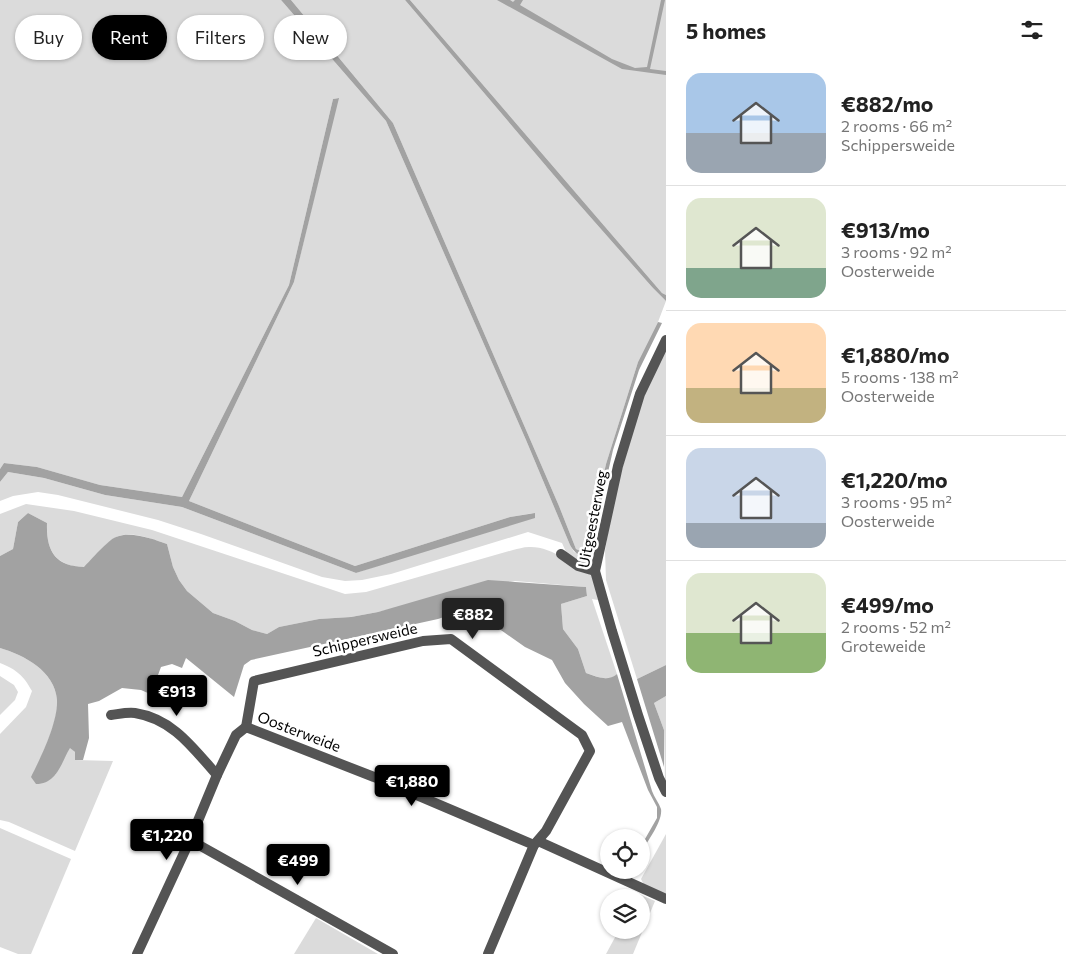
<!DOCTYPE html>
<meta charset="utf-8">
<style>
body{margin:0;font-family:Commissioner,sans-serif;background:#f6f6f6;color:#222;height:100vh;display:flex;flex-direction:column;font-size:19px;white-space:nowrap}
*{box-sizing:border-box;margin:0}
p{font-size:16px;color:#767676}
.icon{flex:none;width:28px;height:28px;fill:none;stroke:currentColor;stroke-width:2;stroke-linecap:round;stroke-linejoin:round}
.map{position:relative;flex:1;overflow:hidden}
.sheet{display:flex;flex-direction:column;background:#fff;width:400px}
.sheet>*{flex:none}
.hud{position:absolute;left:15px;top:15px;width:475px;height:45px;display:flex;gap:10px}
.tools{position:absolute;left:600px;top:829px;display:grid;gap:10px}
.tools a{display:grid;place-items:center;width:50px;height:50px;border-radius:50%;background:#fff;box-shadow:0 1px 4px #0004;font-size:25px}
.price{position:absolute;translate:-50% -42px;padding:0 11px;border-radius:5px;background:#000;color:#fff;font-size:16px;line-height:32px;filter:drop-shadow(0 1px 2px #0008)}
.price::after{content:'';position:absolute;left:50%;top:30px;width:15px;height:11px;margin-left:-8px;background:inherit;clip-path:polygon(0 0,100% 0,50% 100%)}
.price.selected{background:#222;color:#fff}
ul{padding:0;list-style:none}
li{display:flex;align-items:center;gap:15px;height:125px;padding:0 20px}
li+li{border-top:1px solid #e0e0e0}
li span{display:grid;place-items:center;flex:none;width:140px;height:100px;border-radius:15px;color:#555}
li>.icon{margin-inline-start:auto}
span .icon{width:60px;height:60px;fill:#fffc;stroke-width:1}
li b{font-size:21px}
h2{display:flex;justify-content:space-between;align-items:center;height:60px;padding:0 20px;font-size:21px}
.chip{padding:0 18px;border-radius:22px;background:#fff;box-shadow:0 1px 4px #0004;font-size:18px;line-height:45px}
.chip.selected{background:#000;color:#fff}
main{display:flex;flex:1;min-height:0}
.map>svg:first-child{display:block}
.green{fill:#dbdbdb}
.water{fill:#a2a2a2}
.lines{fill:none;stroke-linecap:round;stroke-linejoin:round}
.street{stroke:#545454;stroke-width:10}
.labels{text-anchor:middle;stroke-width:5;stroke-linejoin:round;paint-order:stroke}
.street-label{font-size:15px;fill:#000;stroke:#fff}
</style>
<main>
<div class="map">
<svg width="666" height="954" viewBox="0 0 666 954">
<rect width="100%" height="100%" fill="#fff"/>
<!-- green -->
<g class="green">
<path d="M 0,0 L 281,0 L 386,121 L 526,440 L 570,545 L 574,552 L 589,557 L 592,562 L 586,564 L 567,554 L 562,543 L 528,532 L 391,574 L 362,580 L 345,581 L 322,577 L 201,534 L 158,520 L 58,495 L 38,492 L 13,496 L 0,501 L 0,482 L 8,472 L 44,478 L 105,495 L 182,507 L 356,573 L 534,513 L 510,517 L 355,566 L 189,501 L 294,282 L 338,98 L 333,99 L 289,285 L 182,497 L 100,485 L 37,467 L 4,463 L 0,469 Z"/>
<path d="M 291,0 L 405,0 L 563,186 L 652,287 L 666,301 L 658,322 L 638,362 L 606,464 L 585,553 L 576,549 L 559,506 L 393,123 Z"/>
<path d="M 410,0 L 666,0 L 666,295 L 662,293 Z"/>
<path d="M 666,345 L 666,665 L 637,679 L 606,580 L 605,551 L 614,497 L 645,390 Z"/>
<path d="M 26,504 L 74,511 L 152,530 L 345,594 L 366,592 L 513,550 C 518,549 523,547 529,547 C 552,546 575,566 594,577 L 598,600 L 592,599 L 617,674 L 612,678 L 601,678 L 586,673 L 578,649 L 563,629 L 561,604 L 587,596 L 586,587 L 515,581 L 378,612 L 351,617 L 319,619 L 279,627 L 267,634 L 252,630 L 235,621 L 213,613 L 187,591 L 179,580 L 173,567 L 167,544 C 152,539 131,530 116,537 C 108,541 91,561 84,568 C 55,565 46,551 47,523 L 28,513 L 18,522 L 13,549 L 0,556 L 0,514 Z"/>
<path d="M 0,648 C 24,655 55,671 57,700 C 59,722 41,757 32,777 L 55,775 L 70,747 L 75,752 L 76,760 L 113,761 L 75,851 L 9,822 L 0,820 L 0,734 L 26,707 L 32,691 C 23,675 17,670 0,663 Z"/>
<path d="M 0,676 L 14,685 L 18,692 L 15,700 L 0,715 Z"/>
<path d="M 666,696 L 666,785 L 665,782 L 664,730 L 654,703 Z"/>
<path d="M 0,828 L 71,859 L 31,954 L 18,954 L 0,947 Z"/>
<path d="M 666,834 L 666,894 L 644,885 L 641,879 Z"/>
<path d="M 639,894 L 655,901 L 633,954 L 606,954 L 619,930 L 641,930 L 641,898 L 637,897 Z"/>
<path d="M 316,918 L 378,954 L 294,954 Z"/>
</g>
<!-- water -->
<g class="water">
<path d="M 281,0 L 291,0 L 393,123 L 559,506 L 576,549 L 585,553 L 588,544 L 606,464 L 638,362 L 658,322 L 662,323 L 639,370 L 613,450 L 589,557 C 580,558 574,552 570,545 L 526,440 L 386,121 Z"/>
<path d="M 405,0 L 410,0 L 662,293 L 666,295 L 666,301 L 652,287 L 563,186 Z"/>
<path d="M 497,0 L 510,0 L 513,2 L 515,0 L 523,0 L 520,5 L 612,59 L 635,68 L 647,67 L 661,0 L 665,0 L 650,69 L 666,71 L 666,75 L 622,69 Z"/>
<path d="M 339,98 L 294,282 L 189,501 L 355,566 L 510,517 L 535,513 L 535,518 L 356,573 L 182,507 L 105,495 L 44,478 L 8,472 L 0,482 L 0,469 L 4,463 L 37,467 L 100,485 L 182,497 L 289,285 L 333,99 Z"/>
<path d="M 28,513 L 47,523 C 46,551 55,566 84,567 C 91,560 108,540 116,537 C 132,531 152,539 167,544 L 173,567 L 179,580 L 187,591 L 213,613 L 235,621 L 252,630 L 267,634 L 279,627 L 319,619 L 351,617 L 378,612 L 488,580 L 586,587 L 587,596 L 561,604 L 563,629 L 578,649 L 586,673 C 597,677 608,682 617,674 L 652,791 C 654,797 659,803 661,809 C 663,821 647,842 641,852 L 641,846 L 657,818 L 657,807 L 648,790 L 622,722 L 608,726 L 584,704 L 565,683 L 552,660 L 525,647 L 498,628 L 453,614 L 438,619 L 251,660 L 244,665 L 234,697 L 186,658 L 182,668 L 172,664 L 161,667 L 155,683 L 157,697 L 141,690 L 122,688 L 99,701 L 88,704 L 89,738 L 83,760 L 75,760 L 75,752 L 70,748 C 61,763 57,784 36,784 L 31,777 C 41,757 58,722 57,700 C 55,671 24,655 0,648 L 0,556 L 13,549 L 18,522 Z"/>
<path d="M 666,665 L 666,696 L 654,703 L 664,730 L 664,767 L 637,679 Z"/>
</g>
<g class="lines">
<!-- street -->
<g class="street">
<path d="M 666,340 L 640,394 L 618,466 L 595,571 L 612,631 L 638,715 L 659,778 L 666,792"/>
<path d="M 561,554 L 578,566 L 595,571"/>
<path d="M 111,715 C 119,714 127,712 135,713 C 173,719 193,748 217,775"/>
<path d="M 246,727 L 254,681 L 423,641 L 451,639 L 582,735 L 590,751 L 546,831 L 534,845"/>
<path d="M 190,840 L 393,954"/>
<path d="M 538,841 L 666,899"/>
<path d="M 137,954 L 190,840 L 217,775 L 236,735 L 246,727 L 374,777 L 534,845 L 488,954"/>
</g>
</g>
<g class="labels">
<!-- street labels -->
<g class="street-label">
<text transform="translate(593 519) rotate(-79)" y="5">Uitgeesterweg</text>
<text transform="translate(365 640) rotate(-13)" y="5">Schippersweide</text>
<text transform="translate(299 732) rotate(21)" y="5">Oosterweide</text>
</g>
</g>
</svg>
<div class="tools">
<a><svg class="icon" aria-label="locate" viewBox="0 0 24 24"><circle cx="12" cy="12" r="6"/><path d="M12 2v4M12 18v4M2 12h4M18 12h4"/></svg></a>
<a><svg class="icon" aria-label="layers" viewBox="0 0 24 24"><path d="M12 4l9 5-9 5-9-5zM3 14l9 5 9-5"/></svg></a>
</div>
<b class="price selected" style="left:473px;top:640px">€882</b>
<b class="price" style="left:177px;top:717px">€913</b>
<b class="price" style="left:412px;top:807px">€1,880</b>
<b class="price" style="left:167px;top:861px">€1,220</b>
<b class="price" style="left:298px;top:886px">€499</b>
<div class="hud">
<a class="chip">Buy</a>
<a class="chip selected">Rent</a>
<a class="chip">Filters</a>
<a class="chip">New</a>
</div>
</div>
<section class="sheet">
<h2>5 homes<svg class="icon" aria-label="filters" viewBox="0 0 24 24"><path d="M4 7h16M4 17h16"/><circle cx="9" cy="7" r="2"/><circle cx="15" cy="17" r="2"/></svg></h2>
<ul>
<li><span style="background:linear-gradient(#a9c7e8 60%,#9aa5b1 0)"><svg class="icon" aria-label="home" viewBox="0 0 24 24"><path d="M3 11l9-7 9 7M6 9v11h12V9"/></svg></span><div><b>€882/mo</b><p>2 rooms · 66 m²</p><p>Schippersweide</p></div></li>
<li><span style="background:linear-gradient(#dfe7d0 70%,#7fa58c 0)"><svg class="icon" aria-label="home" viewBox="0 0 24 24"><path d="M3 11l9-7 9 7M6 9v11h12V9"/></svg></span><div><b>€913/mo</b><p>3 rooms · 92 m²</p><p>Oosterweide</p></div></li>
<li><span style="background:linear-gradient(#ffd9b3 65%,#c2b280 0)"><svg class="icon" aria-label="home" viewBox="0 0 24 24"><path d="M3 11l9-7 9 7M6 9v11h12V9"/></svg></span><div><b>€1,880/mo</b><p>5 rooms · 138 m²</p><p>Oosterweide</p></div></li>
<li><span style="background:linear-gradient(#c9d6e8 75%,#9aa5b1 0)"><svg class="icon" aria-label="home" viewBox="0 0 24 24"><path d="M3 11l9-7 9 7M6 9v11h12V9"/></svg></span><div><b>€1,220/mo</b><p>3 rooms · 95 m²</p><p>Oosterweide</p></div></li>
<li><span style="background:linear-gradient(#dfe7d0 60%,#8fb573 0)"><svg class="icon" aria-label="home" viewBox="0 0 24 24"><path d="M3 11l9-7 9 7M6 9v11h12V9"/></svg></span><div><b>€499/mo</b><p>2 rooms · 52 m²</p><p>Groteweide</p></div></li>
</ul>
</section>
</main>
